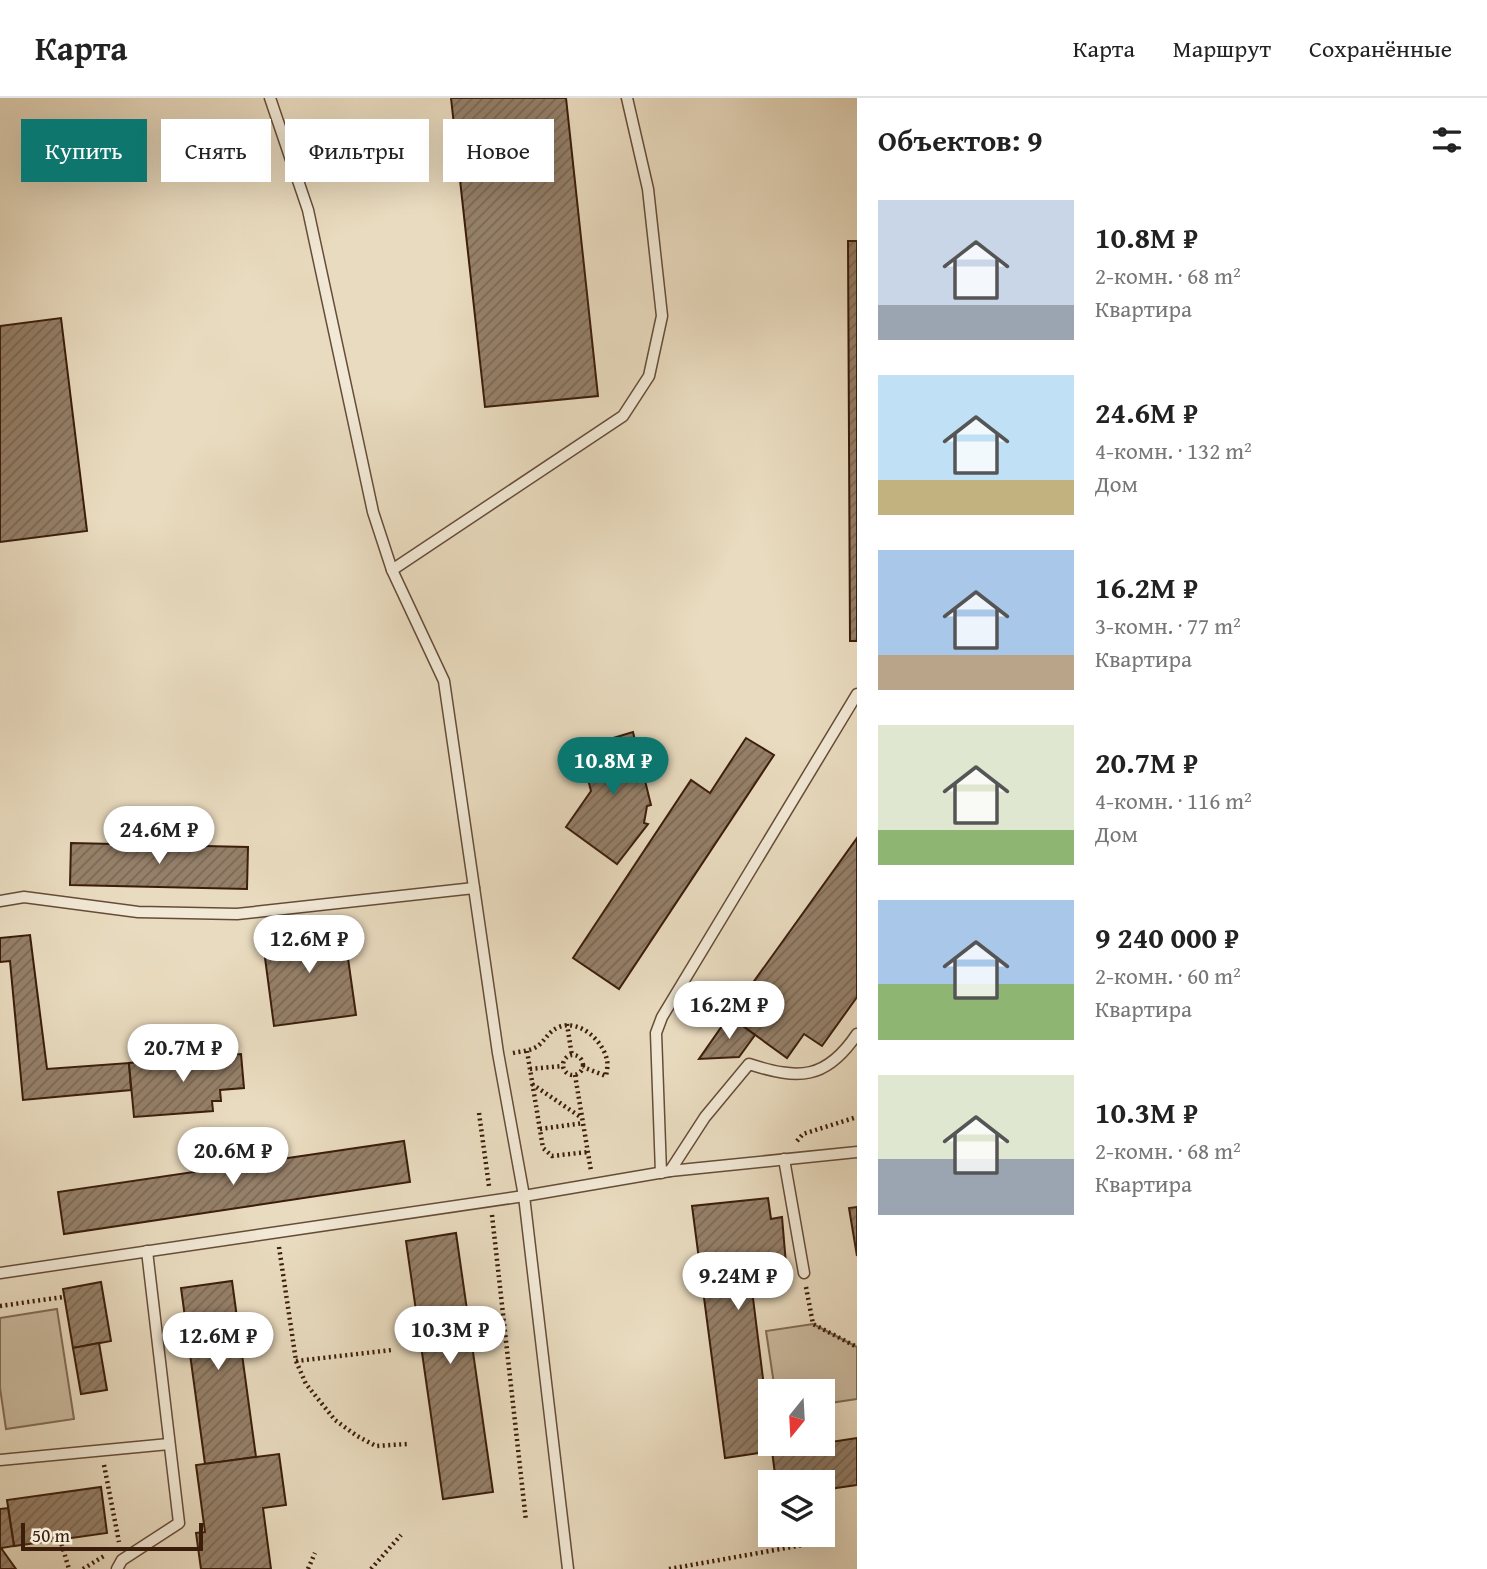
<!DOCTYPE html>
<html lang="ru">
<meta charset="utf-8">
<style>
body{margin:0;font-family:"Gentium Book Plus",serif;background:#f6f6f6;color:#222;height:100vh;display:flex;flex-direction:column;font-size:26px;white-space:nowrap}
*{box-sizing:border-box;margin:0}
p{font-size:23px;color:#767676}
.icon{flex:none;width:38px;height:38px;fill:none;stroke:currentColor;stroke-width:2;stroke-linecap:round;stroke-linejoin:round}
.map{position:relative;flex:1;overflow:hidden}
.side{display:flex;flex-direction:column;background:#fff;width:630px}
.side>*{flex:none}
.hud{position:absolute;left:21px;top:21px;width:665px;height:63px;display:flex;gap:14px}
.needle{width:46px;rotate:198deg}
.buttons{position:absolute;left:758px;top:1281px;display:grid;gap:14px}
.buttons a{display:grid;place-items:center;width:77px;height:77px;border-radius:0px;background:#fff;box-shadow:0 7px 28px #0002;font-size:35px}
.scale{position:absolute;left:21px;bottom:18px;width:182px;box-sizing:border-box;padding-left:7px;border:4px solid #3b1d0b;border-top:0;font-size:19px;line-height:24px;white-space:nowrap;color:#3b1d0b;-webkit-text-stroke:5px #f1e8d5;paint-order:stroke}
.price{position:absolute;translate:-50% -60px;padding:0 16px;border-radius:24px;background:#fff;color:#222;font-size:23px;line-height:46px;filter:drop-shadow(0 2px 4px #0008)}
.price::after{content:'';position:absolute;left:50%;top:42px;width:21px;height:16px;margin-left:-10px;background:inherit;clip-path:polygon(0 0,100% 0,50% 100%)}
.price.on{background:#0f766e;color:#fff}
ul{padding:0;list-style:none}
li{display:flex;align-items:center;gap:21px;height:175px;padding:0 21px}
li span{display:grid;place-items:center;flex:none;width:196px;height:140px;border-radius:0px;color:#555}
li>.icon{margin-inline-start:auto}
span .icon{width:84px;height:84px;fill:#fffc;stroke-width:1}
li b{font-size:30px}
h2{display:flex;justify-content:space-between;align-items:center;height:84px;padding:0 21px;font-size:30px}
.pill{padding:0 24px;border-radius:0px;background:#fff;box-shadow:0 7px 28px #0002;font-size:24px;line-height:63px}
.pill.on{background:#0f766e;color:#fff}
header{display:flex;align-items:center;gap:42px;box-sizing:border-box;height:98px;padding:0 35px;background:#fff;border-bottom:2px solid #e0e0e0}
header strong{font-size:33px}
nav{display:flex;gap:38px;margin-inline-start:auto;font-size:24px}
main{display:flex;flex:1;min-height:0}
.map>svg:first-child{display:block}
.park{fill:#cbbba0;stroke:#836c56;stroke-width:2}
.building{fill:url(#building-hatch);stroke:#3b1d0b;stroke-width:2}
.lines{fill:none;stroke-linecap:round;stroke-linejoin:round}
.service-casing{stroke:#664c38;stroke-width:13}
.path{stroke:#3b1d0b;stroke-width:4.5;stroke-dasharray:2 3.5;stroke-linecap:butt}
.service{stroke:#f1e8d5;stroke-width:10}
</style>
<header>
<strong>Карта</strong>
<nav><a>Карта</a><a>Маршрут</a><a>Сохранённые</a></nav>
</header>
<main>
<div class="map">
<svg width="857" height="1471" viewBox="0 0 857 1471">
<defs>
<pattern id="building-hatch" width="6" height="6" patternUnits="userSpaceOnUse" patternTransform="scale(1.75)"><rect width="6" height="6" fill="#958069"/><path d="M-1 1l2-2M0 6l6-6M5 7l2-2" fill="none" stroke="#7b6855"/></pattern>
</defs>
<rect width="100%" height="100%" fill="#e9dbbf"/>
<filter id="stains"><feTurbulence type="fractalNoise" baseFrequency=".00286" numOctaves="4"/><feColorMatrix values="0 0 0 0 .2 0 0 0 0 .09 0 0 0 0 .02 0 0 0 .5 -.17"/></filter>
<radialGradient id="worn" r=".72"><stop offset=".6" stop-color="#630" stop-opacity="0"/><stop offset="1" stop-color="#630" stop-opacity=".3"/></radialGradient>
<!-- park -->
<g class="park">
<path d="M 57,1211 L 74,1321 L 6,1331 L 0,1290 L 0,1220 Z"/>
<path d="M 813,1226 L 857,1249 L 857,1301 L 823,1306 L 822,1293 L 775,1293 L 766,1233 Z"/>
</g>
<!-- building -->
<g class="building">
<path d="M 451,0 L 566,0 L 598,298 L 485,309 Z"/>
<path d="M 848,143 L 857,143 L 857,543 L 850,543 Z"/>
<path d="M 61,220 L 87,433 L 0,444 L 0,228 Z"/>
<path d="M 633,634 L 651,707 L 647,708 L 644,725 L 648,726 L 617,766 L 566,729 L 591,693 L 580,650 Z"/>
<path d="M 746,640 L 774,657 L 619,891 L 573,860 L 691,682 L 710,695 Z"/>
<path d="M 857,740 L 857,899 L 822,948 L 804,936 L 787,960 L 729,918 Z"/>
<path d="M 71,745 L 248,749 L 247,791 L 70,787 Z"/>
<path d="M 343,825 L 356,917 L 274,928 L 262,837 Z"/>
<path d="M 30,837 L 47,971 L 129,965 L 131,992 L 23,1002 L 10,863 L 0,864 L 0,840 Z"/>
<path d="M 729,918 L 755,937 L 739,959 L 699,961 Z"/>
<path d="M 241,956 L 244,990 L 220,992 L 221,1003 L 212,1003 L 213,1013 L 134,1019 L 129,965 Z"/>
<path d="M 404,1043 L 410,1084 L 64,1136 L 58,1094 Z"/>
<path d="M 768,1100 L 771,1121 L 782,1119 L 786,1166 L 779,1166 L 782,1186 L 752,1192 L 772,1353 L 725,1360 L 692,1108 Z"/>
<path d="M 857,1109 L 857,1158 L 849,1110 Z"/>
<path d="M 456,1135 L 493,1394 L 443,1401 L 406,1143 Z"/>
<path d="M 232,1183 L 256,1359 L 205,1366 L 181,1190 Z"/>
<path d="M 101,1184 L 111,1243 L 73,1250 L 63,1191 Z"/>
<path d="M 99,1245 L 107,1292 L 81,1296 L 73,1250 Z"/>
<path d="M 857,1340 L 857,1387 L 822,1392 L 822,1384 L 776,1384 L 772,1353 Z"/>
<path d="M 279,1356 L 286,1407 L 263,1410 L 271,1471 L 201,1471 L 196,1435 L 205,1434 L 196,1367 Z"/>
<path d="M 101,1389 L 107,1435 L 14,1448 L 7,1402 Z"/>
<path d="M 8,1410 L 14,1448 L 1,1450 L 16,1471 L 0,1471 L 0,1411 Z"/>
</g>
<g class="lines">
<!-- service casing -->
<g class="service-casing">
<g id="service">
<path d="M 270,0 L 308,112 L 373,414 L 392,472 L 444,583 L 498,955 L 524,1098 L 568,1471"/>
<path d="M 392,472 L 623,318 L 649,278 L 662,218 L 648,91 L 627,0"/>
<path d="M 0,803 L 24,799 L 138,814 L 237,816 L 474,790"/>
<path d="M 784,1061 L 804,1175"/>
<path d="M 670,1073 L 705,1019 L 749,966 C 799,982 826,982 857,936"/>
<path d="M 661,1075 L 656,935 L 662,919 L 857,596"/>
<path d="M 0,1175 L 524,1098 L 670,1073 L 857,1054"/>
<path d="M 0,1362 L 169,1346"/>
<path d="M 117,1471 L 122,1462 L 179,1425 L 147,1153"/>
</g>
</g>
<!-- path -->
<g class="path">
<path d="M 567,926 L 572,958"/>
<path d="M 527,953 L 543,1050 L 552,1058 L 588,1054"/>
<path d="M 513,955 C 522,953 532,953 539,947 C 546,941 549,933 559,929 C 580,921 603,943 607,962 C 608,967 607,973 606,978 L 583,969"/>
<circle cx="573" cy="967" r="10"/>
<path d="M 530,971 L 563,968"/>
<path d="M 575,977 L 591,1073"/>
<path d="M 532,986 L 582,1020"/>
<path d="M 479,1015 L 489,1088"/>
<path d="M 540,1031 L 583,1025"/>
<path d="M 797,1043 L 803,1036 L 857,1019"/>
<path d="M 492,1117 L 526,1423"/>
<path d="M 279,1149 L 296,1263 L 306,1286 L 335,1322 L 357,1338 L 376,1348 L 407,1346"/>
<path d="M 806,1189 L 813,1226 L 857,1249"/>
<path d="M 0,1208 L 63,1199"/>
<path d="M 296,1263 L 392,1252"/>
<path d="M 104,1367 L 119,1444"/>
<path d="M 60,1441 L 69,1471"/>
<path d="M 83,1471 L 104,1458"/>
<path d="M 308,1471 L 315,1455"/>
<path d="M 371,1471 L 401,1437"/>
<path d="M 669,1471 L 803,1447"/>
</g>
<!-- service -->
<use href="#service" class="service"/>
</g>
<rect width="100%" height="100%" filter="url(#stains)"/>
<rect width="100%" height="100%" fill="url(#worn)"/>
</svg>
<div class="buttons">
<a><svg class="needle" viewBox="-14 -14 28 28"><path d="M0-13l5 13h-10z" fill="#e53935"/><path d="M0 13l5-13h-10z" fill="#767676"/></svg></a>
<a><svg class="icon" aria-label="layers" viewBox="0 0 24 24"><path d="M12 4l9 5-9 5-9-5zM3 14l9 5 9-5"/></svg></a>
</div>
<div class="scale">50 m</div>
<b class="price on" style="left:613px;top:699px">10.8M ₽</b>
<b class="price" style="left:159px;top:768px">24.6M ₽</b>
<b class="price" style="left:309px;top:877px">12.6M ₽</b>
<b class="price" style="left:729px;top:943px">16.2M ₽</b>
<b class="price" style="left:183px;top:986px">20.7M ₽</b>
<b class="price" style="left:233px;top:1089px">20.6M ₽</b>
<b class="price" style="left:738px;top:1214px">9.24M ₽</b>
<b class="price" style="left:450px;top:1268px">10.3M ₽</b>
<b class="price" style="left:218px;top:1274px">12.6M ₽</b>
<div class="hud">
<a class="pill on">Купить</a>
<a class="pill">Снять</a>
<a class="pill">Фильтры</a>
<a class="pill">Новое</a>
</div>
</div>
<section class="side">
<h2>Объектов: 9<svg class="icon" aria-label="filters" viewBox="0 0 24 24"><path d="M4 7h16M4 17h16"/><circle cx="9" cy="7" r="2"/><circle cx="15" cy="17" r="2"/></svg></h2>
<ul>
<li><span style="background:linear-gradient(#c9d6e8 75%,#9aa5b1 0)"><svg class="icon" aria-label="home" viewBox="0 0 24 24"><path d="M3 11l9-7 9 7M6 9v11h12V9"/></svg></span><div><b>10.8M ₽</b><p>2-комн. · 68 m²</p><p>Квартира</p></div></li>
<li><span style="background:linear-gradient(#bfe0f5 75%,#c2b280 0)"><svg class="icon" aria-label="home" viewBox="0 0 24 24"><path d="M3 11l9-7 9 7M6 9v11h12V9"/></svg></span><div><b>24.6M ₽</b><p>4-комн. · 132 m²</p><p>Дом</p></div></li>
<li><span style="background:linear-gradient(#a9c7e8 75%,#b9a48a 0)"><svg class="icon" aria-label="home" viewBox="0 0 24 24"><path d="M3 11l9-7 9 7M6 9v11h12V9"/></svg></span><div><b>16.2M ₽</b><p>3-комн. · 77 m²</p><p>Квартира</p></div></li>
<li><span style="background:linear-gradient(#dfe7d0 75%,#8fb573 0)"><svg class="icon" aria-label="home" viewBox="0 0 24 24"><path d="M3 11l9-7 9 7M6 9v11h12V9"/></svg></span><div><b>20.7M ₽</b><p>4-комн. · 116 m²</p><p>Дом</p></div></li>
<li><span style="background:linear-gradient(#a9c7e8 60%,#8fb573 0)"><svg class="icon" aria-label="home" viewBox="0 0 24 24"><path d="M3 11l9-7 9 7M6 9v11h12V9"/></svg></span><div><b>9 240 000 ₽</b><p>2-комн. · 60 m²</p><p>Квартира</p></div></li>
<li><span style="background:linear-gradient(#dfe7d0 60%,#9aa5b1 0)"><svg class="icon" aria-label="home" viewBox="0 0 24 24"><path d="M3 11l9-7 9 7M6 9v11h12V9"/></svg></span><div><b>10.3M ₽</b><p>2-комн. · 68 m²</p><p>Квартира</p></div></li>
</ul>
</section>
</main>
